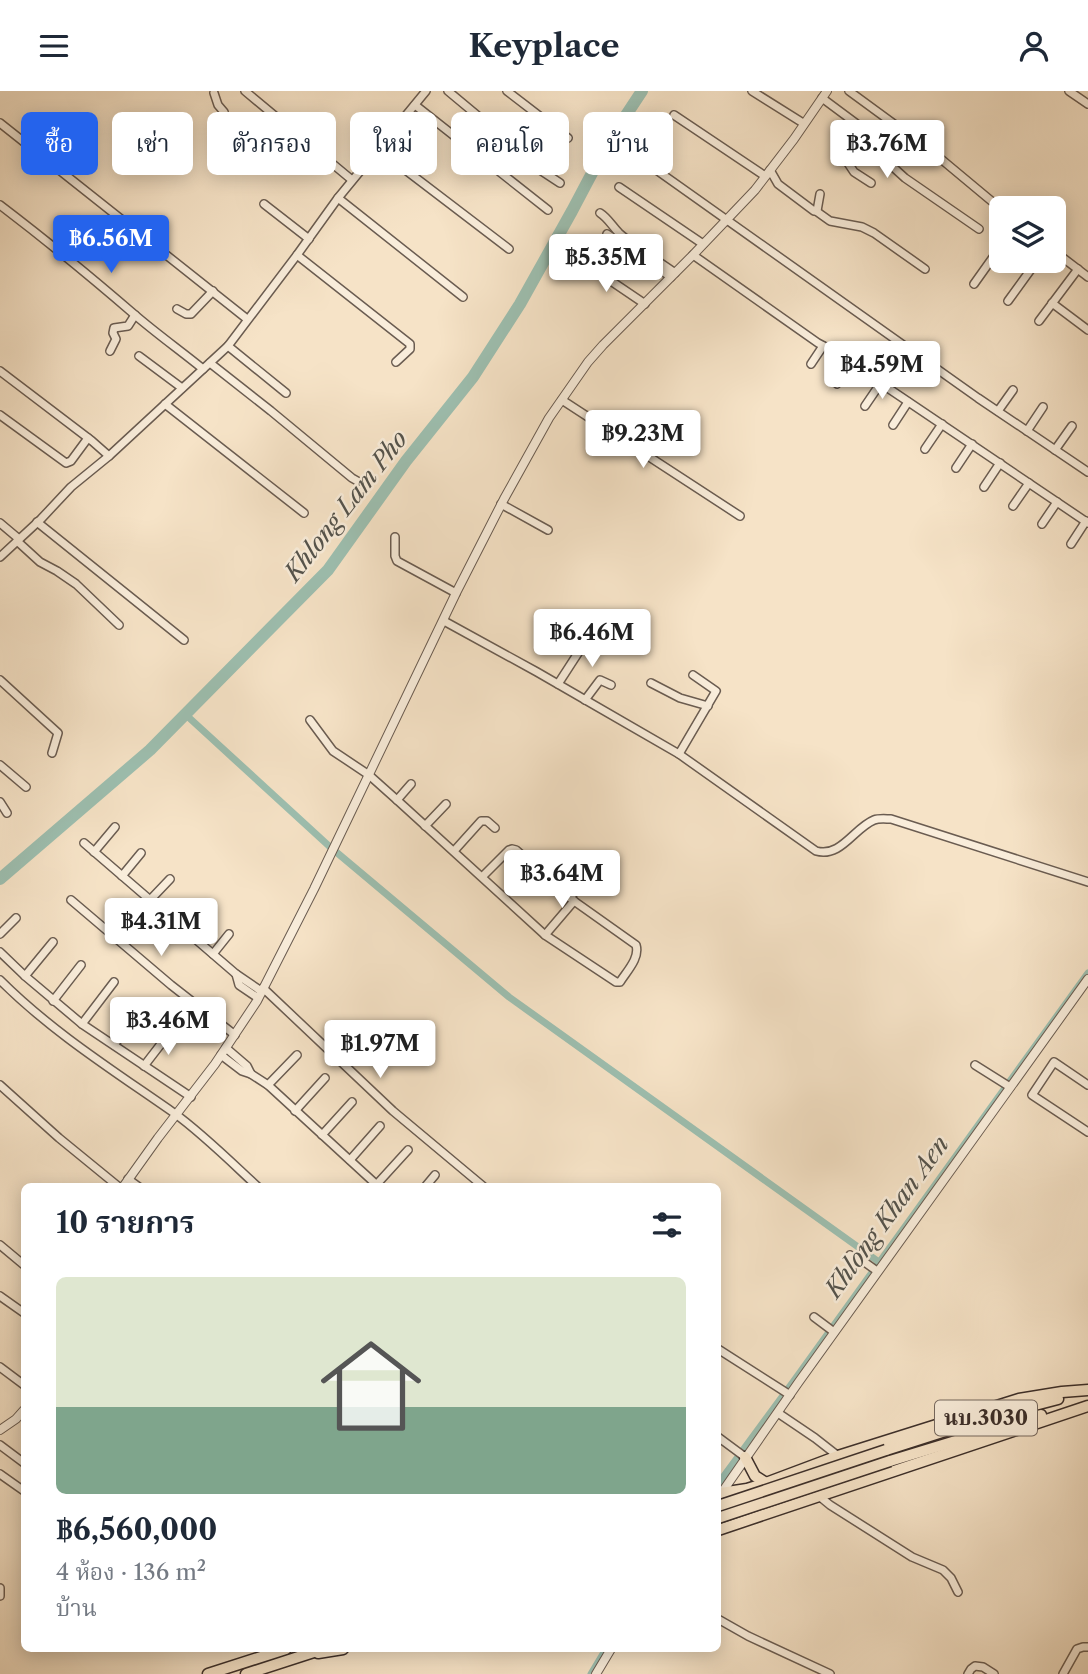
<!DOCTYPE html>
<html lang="th">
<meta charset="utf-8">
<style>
body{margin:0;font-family:"Libre Caslon Text","Noto Serif Thai",serif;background:#f6f6f7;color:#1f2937;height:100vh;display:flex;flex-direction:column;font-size:26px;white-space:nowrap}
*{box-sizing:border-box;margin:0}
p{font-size:23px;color:#747a83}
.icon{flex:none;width:38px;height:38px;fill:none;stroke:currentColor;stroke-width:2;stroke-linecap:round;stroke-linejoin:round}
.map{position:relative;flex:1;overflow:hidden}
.drawer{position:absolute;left:21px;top:1092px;width:700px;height:469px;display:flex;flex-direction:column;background:#fff;border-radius:10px;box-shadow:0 4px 18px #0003}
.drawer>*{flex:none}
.guide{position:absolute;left:21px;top:21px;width:700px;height:63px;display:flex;gap:14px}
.controls{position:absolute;left:989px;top:105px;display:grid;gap:14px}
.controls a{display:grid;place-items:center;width:77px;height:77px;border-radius:10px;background:#fff;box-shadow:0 4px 18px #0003;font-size:35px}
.price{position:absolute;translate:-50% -60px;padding:0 16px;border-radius:7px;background:#fff;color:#222;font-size:23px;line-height:46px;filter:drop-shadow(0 2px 4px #0008)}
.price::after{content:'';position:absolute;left:50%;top:42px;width:21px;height:16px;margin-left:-10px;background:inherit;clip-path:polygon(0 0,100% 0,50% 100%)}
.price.selected{background:#2563eb;color:#fff}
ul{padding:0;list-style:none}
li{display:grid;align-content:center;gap:14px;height:371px;padding:0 35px}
li span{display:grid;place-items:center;height:217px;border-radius:10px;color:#555}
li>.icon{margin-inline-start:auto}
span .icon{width:126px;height:126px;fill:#fffc;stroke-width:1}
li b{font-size:30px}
h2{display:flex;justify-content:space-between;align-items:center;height:84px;padding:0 35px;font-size:30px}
.chip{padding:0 24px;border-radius:10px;background:#fff;box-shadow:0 4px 18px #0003;font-size:24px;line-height:63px}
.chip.selected{background:#2563eb;color:#fff}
header{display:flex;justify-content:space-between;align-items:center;height:91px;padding:0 35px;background:#fff;font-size:32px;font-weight:700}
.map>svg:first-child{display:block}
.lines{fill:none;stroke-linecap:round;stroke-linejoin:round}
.canal{stroke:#9dbfb0;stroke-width:7}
.river{stroke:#9dbfb0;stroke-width:12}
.minor-casing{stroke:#6a5c51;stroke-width:10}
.tertiary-casing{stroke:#6a5c51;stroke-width:10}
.primary-casing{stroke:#3c2f2a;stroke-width:13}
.minor{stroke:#f9eddb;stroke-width:7}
.tertiary{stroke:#f9eddb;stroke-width:8}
.primary{stroke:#f6e3c7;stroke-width:10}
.primary-bridge-casing{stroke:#3c2f2a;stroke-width:13;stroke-linecap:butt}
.primary-bridge{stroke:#f6e3c7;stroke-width:10}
.labels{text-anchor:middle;stroke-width:5;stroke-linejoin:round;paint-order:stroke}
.shield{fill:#f9eddb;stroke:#75685f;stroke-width:2}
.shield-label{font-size:21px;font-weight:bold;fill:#3c2f2a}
.water-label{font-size:24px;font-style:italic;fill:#54534c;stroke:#f9eddb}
</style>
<header><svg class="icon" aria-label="menu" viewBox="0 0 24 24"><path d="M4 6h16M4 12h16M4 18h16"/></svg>Keyplace<svg class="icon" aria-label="person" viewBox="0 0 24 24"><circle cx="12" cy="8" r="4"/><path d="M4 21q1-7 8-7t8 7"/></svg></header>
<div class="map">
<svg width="1088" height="1583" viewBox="0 0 1088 1583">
<rect width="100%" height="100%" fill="#f6e3c7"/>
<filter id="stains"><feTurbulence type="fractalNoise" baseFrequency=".00286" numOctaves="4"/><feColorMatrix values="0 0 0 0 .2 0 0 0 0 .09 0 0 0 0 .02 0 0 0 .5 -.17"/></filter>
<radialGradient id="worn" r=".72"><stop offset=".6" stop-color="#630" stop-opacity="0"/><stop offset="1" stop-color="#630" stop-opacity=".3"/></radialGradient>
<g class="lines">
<!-- canal -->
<g class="canal">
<path d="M 185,623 L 329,755 L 509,906 L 879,1171"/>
<path d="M 718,1393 L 793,1291 L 1088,882"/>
<path d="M 591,1583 L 606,1558"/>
</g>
<!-- river -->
<path class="river" d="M 0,788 L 150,659 L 328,479 L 406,370 L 473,286 L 520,213 L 572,120 L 609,50 L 642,0"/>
<!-- minor casing -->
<g class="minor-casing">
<g id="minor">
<path d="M 245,0 L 352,89"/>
<path d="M 448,0 L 496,40 L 528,71 L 560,92"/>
<path d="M 507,0 L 568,47"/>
<path d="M 752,0 L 803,32"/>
<path d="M 849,0 L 935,63 L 1001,118"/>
<path d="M 1069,0 L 1088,13"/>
<path d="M 214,2 L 218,14 L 224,21"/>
<path d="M 822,7 L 865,39 L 894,77 L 905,87 L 979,138"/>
<path d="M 415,14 L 548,119"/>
<path d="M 674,24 L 765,85"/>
<path d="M 0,32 L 247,228"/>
<path d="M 865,39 L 854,54 L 846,69 L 854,81 L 871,92"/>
<path d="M 378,58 L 509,158"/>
<path d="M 655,78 L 978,307 L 1088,381"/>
<path d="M 770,79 L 778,93 L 814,120 L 817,120 L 820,103"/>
<path d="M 619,96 L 703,153"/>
<path d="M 338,107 L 463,206"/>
<path d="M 264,113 L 309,148"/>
<path d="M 0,114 C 46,149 91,186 135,224 C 157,243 181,260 203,278"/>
<path d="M 816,120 L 830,130 L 862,136 L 874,142 L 925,178"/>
<path d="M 600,122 C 608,127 612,135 619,142 C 636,157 657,169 675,182"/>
<path d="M 607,143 L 671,186"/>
<path d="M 1054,160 L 1088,186"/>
<path d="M 297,164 L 410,253 L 410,258 L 396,271"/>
<path d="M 693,164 L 818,252 L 833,260 L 1088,432"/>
<path d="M 583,171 L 645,213"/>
<path d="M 974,193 L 1001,155"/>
<path d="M 1008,210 L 1037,170"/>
<path d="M 1052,212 L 1088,239"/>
<path d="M 177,218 L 186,223 L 191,223 L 213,200"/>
<path d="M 1039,230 L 1078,178"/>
<path d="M 228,255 L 286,302"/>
<path d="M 110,260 L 116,248 L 113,242 L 114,237 L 128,235 L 135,224"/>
<path d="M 139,265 L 182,297"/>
<path d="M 210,272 L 271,320 L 352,387 L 366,395"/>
<path d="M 811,273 L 823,255"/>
<path d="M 0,280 L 92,350 L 109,365"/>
<path d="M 837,293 L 851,273"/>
<path d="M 562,309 L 740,425"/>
<path d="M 165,313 L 304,422"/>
<path d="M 865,315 L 880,293"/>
<path d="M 998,320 L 1013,299"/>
<path d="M 0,324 L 66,372 L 71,370 L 88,347"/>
<path d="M 893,334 L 908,311"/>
<path d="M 1027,340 L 1043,316"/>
<path d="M 925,358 L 942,333"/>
<path d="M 1055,359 L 1072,335"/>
<path d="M 956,377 L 972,353"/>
<path d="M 984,396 L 1000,372"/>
<path d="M 501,413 L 548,439"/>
<path d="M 1013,415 L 1029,392"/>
<path d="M 37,431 L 184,549"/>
<path d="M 0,432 L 19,448"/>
<path d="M 1042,433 L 1057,411"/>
<path d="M 395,446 L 395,465 L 397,470 L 456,502"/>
<path d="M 17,450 L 40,471 L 57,480 L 76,493 L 119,534"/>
<path d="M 1071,453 L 1086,430"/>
<path d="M 0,466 L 41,428 L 71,396 L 109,365 L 228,255 L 297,164 L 338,107 L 426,0"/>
<path d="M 444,530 L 537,581 L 679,663 L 816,760 C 841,767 854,737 874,729 C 879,727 886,728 891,728 L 1088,791"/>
<path d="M 0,589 L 58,642 L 52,662"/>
<path d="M 651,592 L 680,607 L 708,615"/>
<path d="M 558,593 L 591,542"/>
<path d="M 585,609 L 600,589 L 611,594"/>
<path d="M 310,629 L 333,660 L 369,684 L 397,709 L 545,844 L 616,891 L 620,891 C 627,880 640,867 636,854 L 574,810 L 516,759 L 512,758 L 509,759 L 482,786"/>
<path d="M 679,663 L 716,600 L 693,584"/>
<path d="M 0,674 L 26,696"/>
<path d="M 397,709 L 411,693"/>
<path d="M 0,711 L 7,722"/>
<path d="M 425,735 L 446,713"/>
<path d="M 84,752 L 236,883"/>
<path d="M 454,760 L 481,730 L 487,730 L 495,737"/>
<path d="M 94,761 L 115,736"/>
<path d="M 122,785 L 141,762"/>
<path d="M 570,807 L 588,783"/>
<path d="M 71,809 L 171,894 L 235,944"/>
<path d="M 150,809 L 170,788"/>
<path d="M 182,837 L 198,818"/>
<path d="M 0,843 L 16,827"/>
<path d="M 545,844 L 574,810"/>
<path d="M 0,861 L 25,885 L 82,933 L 191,1006"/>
<path d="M 213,863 L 229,843"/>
<path d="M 25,885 L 53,851"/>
<path d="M 0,889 C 52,941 114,980 174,1022 C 203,1043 231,1071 258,1096"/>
<path d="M 263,897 L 393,1020 L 484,1096"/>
<path d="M 258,907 L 239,894 L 236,883 L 261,900"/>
<path d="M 53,910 L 81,874"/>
<path d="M 82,933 L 114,891"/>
<path d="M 114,954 L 141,918"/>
<path d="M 221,964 L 242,980 L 251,983 L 247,975 L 226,957"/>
<path d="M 975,974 L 1010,996"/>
<path d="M 144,975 L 171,940"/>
<path d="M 251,983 L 268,994 L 379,1096"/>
<path d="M 0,994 L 59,1047 L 119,1096"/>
<path d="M 268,994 L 297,964"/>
<path d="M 1088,994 L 1054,971 L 1032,1004 L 1088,1041"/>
<path d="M 295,1020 L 325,987"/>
<path d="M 322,1044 L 352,1011"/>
<path d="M 350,1069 L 380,1035"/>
<path d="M 128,1088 L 139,1096"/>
<path d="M 377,1093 L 408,1059"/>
<path d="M 425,1096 L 435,1084"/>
<path d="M 0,1154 L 24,1174"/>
<path d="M 850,1164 L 857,1170 L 863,1170 L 877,1180"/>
<path d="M 0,1205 L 24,1222"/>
<path d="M 814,1226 L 834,1241"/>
<path d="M 718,1258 L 790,1304"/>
<path d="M 0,1276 L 24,1294"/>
<path d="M 778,1322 L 815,1347 L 838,1365"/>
<path d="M 718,1346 L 745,1366"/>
<path d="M 0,1354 L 24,1372"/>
<path d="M 0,1383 L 24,1400"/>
<path d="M 819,1405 L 830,1414 L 912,1466 L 943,1479 L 951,1487 L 958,1501"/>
<path d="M 0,1497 L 0,1505"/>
<path d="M 718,1528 L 748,1545 L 830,1583"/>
<path d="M 968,1583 L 971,1578 L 975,1575 L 983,1576 L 994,1583"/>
<path d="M 1063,1583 L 1077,1558 L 1083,1556 L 1088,1556"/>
</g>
</g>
<!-- tertiary casing -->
<g class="tertiary-casing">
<g id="tertiary">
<path d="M 123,1096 L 158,1047 L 215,973 L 257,910 L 314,798 L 456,502 L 504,408 L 549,327 L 588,271 L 603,254 L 693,164 L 755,99 L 794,48 L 827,0"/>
<path d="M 0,1339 L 16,1328 L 24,1319"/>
<path d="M 718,1407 L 798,1292 L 1088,888"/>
<path d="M 596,1583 L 611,1558"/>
</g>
</g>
<!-- primary casing -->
<g class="primary-casing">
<g id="primary">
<path d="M 886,1359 L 989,1326 L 1058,1308"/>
<path d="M 745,1366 L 755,1385 L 766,1392"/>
<path d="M 890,1370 L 1041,1324"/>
<path d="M 721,1402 L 747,1398 L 766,1392 L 838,1365 L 1019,1308 L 1062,1301 L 1088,1299"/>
<path d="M 718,1439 L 1088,1315"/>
<path d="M 318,1562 L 343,1558"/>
<path d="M 208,1583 L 286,1558"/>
<path d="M 246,1583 L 323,1558"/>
</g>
</g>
<!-- minor -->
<use href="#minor" class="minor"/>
<!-- tertiary -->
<use href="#tertiary" class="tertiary"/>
<!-- primary -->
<use href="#primary" class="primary"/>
<!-- primary-bridge casing -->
<g class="primary-bridge-casing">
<g id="primary-bridge">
<path d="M 718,1415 L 886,1359"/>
<path d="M 718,1427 L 890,1370"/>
</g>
</g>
<!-- primary-bridge -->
<use href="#primary-bridge" class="primary-bridge"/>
</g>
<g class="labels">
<!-- shield labels -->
<rect class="shield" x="935" y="1309.5" width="102" height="35" rx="5"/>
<g class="shield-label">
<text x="986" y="1334">นบ.3030</text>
</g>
<!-- water labels -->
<g class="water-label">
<text transform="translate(346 415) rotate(-52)" y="8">Khlong Lam Pho</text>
<text transform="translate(887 1126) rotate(-54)" y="8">Khlong Khan Aen</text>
</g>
</g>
<rect width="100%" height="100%" filter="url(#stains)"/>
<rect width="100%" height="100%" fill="url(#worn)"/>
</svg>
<div class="controls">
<a><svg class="icon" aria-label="layers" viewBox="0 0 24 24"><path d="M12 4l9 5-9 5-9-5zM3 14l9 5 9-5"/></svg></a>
</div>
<b class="price" style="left:887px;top:89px">฿3.76M</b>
<b class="price selected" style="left:111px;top:184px">฿6.56M</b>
<b class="price" style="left:606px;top:203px">฿5.35M</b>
<b class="price" style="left:882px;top:310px">฿4.59M</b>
<b class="price" style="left:643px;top:379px">฿9.23M</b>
<b class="price" style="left:592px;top:578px">฿6.46M</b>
<b class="price" style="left:562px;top:819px">฿3.64M</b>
<b class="price" style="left:161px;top:867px">฿4.31M</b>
<b class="price" style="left:168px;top:966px">฿3.46M</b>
<b class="price" style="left:380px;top:989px">฿1.97M</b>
<div class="guide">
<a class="chip selected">ซื้อ</a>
<a class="chip">เช่า</a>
<a class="chip">ตัวกรอง</a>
<a class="chip">ใหม่</a>
<a class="chip">คอนโด</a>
<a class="chip">บ้าน</a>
</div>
<section class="drawer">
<h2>10 รายการ<svg class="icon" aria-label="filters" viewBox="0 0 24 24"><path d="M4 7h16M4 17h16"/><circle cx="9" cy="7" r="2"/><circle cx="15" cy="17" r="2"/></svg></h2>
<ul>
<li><span style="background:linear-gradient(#dfe7d0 60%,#7fa58c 0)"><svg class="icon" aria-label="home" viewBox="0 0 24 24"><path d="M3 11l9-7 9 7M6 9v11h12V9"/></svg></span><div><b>฿6,560,000</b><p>4 ห้อง · 136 m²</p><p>บ้าน</p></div></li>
</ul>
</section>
</div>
